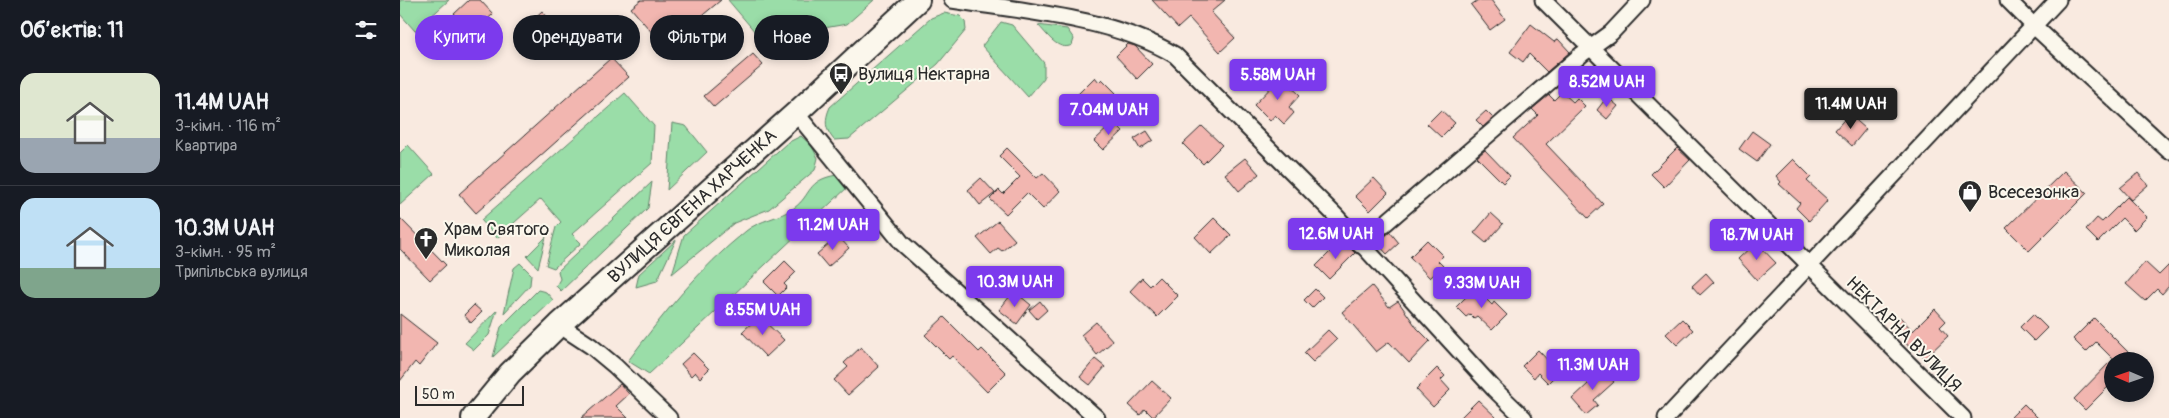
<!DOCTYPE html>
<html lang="uk">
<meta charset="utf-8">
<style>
body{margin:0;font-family:Pangolin,sans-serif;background:#242831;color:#f1f3f6;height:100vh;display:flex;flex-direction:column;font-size:19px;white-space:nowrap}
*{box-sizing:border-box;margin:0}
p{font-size:16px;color:#9ea1a6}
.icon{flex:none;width:28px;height:28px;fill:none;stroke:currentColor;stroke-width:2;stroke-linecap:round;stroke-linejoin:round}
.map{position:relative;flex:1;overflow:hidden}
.drawer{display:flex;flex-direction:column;background:#171b24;width:400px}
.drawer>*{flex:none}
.hud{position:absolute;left:15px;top:15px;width:475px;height:45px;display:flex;gap:10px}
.needle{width:32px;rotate:272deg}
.fabs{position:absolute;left:1704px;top:352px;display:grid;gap:10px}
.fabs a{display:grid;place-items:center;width:50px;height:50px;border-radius:50%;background:#171b24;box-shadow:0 2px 8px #0003;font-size:25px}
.scale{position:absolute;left:15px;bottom:12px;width:109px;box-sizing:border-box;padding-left:5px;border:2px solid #2b2b2b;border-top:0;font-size:14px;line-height:18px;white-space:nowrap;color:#2b2b2b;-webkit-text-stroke:4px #fbf7ec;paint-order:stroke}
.price{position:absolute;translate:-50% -42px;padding:0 11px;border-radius:5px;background:#7c3aed;color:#fff;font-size:16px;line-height:32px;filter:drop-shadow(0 1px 2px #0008)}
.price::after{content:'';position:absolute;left:50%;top:30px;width:15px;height:11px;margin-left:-8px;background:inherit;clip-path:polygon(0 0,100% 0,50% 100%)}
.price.on{background:#222;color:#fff}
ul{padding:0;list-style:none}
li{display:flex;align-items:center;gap:15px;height:125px;padding:0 20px}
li+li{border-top:1px solid #363941}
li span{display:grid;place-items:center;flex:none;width:140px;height:100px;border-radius:15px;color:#555}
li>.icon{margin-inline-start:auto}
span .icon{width:60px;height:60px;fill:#fffc;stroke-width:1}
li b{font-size:21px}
h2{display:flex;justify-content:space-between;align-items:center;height:60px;padding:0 20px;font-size:21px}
.chip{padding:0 18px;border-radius:22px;background:#171b24;box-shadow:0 2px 8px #0003;font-size:18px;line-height:45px}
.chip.on{background:#7c3aed;color:#fff}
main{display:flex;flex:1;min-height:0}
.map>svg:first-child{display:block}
.green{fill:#9adda8;stroke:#62846a}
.building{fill:#f2b6b0;stroke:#2b2b2b}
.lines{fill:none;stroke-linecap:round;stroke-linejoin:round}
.street-casing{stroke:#2b2b2b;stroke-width:19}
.secondary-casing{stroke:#2b2b2b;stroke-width:26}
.street{stroke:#fbf7ec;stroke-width:15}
.secondary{stroke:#fbf7ec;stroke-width:22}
.labels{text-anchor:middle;stroke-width:4;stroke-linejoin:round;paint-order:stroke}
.poi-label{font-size:18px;fill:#2b2b2b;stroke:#fbf7ec;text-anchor:start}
.street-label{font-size:18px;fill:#2b2b2b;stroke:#fbf7ec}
</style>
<main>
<section class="drawer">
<h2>Об’єктів: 11<svg class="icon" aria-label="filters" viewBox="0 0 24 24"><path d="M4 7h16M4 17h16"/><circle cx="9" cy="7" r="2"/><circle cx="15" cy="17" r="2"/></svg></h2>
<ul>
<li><span style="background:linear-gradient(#dfe7d0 65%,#9aa5b1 0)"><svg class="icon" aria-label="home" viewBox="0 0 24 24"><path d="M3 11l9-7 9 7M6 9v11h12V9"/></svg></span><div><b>11.4M UAH</b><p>3-кімн. · 116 m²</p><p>Квартира</p></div></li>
<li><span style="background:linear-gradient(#bfe0f5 70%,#7fa58c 0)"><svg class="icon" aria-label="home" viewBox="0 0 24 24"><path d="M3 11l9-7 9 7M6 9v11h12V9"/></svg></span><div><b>10.3M UAH</b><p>3-кімн. · 95 m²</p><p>Трипільська вулиця</p></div></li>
</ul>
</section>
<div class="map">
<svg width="1769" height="418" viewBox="0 0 1769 418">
<rect width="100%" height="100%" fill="#f9eae0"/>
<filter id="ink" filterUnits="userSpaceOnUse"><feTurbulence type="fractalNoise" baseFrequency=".02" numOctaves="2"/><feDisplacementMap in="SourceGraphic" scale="10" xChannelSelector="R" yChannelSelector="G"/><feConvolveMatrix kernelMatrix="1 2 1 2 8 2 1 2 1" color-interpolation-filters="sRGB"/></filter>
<g filter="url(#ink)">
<!-- green -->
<g class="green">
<path d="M 0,0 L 49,0 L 15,31 L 0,14 Z"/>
<path d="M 328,0 L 474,0 L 447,24 L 361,39 Z"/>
<path d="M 544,13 L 560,16 L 565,21 L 566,30 L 538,64 L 449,139 L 434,140 C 425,129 424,121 430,107 L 531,18 Z"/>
<path d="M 601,22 L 612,25 L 644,63 L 644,78 L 628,97 L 582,46 Z"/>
<path d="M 638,25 L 667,29 L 674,39 L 672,45 C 658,52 647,34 638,25 Z"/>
<path d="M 225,93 L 254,126 L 252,163 L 172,234 L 181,243 L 154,268 L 146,265 L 156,227 L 161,222 L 141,199 L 97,238 L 81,220 Z"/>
<path d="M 272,123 L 286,126 L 307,152 L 267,190 Z"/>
<path d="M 401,136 L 411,145 L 418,158 L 415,170 L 369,209 L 334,223 L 272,274 L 284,235 L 387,143 Z"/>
<path d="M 8,145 L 34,174 L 0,205 L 0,153 Z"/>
<path d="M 437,175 L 449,186 L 249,374 L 228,361 C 263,314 300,268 346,231 C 359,220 380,218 394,208 C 412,195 406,180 437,175 Z"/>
<path d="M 252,182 L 248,208 L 161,291 L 156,286 L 160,279 L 158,271 Z"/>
<path d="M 146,237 L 138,268 L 127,256 Z"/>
<path d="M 276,240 L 257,281 L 236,287 L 239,274 Z"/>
<path d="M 120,263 L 131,274 L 130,285 L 104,313 L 114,268 Z"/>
<path d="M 138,290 L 146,292 L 153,300 L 93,357 L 101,327 Z"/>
<path d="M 97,310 L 89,335 L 74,350 L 65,343 Z"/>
</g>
<!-- building -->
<g class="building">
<path d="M 69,0 L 80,0 L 93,14 L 53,52 L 44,42 L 63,24 L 54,14 Z"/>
<path d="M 241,0 L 321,0 L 292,24 L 299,33 L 272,56 L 231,8 Z"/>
<path d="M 752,0 L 825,0 L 811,12 L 835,38 L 820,52 L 789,18 L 778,28 Z"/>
<path d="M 1078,0 L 1091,0 L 1105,19 L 1090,30 L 1071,5 Z"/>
<path d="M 142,11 L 152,22 L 140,33 L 130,22 Z"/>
<path d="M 1131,24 L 1154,42 L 1158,39 L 1170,52 L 1147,72 L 1129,54 L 1123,62 L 1110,52 Z"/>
<path d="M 728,44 L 735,46 L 752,64 L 737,79 L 716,56 Z"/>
<path d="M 353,54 L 363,65 L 314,107 L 304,96 Z"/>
<path d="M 211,58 L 229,77 L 76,213 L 59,194 Z"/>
<path d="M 695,77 L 699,82 L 702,79 L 716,93 L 694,116 L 675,97 Z"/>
<path d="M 881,77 L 900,95 L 889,107 L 894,113 L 884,124 L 875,115 L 870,121 L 854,105 Z"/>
<path d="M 1162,92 L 1173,102 L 1177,98 L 1185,106 L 1146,144 L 1203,204 L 1188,218 L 1113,138 L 1138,115 L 1132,109 L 1149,95 L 1154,100 Z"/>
<path d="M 1207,97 L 1218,106 L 1207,119 L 1197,110 Z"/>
<path d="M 1041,110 L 1055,123 L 1041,137 L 1027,124 Z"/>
<path d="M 1086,111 L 1093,118 L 1083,127 L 1076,120 Z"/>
<path d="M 1449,114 L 1466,129 L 1452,146 L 1435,130 Z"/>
<path d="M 714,122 L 723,131 L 703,150 L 694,141 Z"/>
<path d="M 802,126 L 822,145 L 803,164 L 783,144 Z"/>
<path d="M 747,131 L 753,140 L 740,149 L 734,139 Z"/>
<path d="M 1352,131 L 1370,144 L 1357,162 L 1339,149 Z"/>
<path d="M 607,148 L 637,178 L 643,173 L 660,191 L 643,209 L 627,193 L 606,214 L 590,199 L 599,190 L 603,194 L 620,177 L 599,156 Z"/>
<path d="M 1277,148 L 1290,160 L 1264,187 L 1251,174 Z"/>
<path d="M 1085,150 L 1110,176 L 1103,183 L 1077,157 Z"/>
<path d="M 845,158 L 859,174 L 839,191 L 825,174 Z"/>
<path d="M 1393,159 L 1411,177 L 1407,181 L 1428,200 L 1409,221 L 1396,208 L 1400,203 L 1379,184 L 1381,182 L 1376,176 Z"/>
<path d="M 1664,171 L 1687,193 L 1629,251 L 1606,228 Z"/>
<path d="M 1738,173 L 1748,185 L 1731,200 L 1720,188 Z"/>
<path d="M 581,178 L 595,193 L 580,205 L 568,190 Z"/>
<path d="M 974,178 L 988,193 L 970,211 L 955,196 Z"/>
<path d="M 1727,197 L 1747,217 L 1734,230 L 1722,218 L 1698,242 L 1686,230 L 1697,218 L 1702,222 Z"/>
<path d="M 1091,213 L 1103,224 L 1086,243 L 1074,233 Z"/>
<path d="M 0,218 L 46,265 L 30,280 L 0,249 Z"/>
<path d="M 814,218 L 831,235 L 811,254 L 795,237 Z"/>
<path d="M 598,221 L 615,240 L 602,251 L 598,248 L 591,254 L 577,238 Z"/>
<path d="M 990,232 L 999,243 L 987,254 L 977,243 Z"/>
<path d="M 438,236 L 449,248 L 428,267 L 417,254 Z"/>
<path d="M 942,240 L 955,253 L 929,279 L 916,266 Z"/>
<path d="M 1027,240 L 1043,256 L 1038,261 L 1043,266 L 1030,278 L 1010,257 Z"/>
<path d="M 1356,242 L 1376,263 L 1357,280 L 1338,259 Z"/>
<path d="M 385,261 L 396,272 L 384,284 L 387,287 L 378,296 L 364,282 Z"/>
<path d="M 1745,262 L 1759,275 L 1769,265 L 1769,286 L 1762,294 L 1757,289 L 1745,301 L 1726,284 Z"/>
<path d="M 1306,273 L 1314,282 L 1300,295 L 1292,286 Z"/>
<path d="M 759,277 L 778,296 L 757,317 L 730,291 L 742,278 L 750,286 Z"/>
<path d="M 972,286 L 989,307 L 998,301 L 1017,328 L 1030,341 L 1009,363 L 989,342 L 976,352 L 942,312 Z"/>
<path d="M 1075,288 L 1092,305 L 1094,302 L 1107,315 L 1092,330 L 1077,316 L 1074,318 L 1070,314 L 1066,317 L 1056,307 Z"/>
<path d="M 915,289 L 923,297 L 912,308 L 904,300 Z"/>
<path d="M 614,291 L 631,305 L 617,324 L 599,310 Z"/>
<path d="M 640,301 L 647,310 L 637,319 L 629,310 Z"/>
<path d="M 74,305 L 82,312 L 71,323 L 64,315 Z"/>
<path d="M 1535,309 L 1546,321 L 1540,327 L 1548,336 L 1525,358 L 1515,348 L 1513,351 L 1503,340 L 1505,338 L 1492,325 L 1500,317 L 1513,331 Z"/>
<path d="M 0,314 L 37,343 L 19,366 L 15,362 L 0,381 Z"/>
<path d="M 1633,314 L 1647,328 L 1634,341 L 1620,327 Z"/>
<path d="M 359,316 L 384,340 L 366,357 L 342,332 Z"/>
<path d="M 544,317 L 579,352 L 582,349 L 606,373 L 587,392 L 552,356 L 549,359 L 525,335 Z"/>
<path d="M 1694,318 L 1737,361 L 1715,361 L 1696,342 L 1686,352 L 1673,339 Z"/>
<path d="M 1282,319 L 1293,330 L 1277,345 L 1266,334 Z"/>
<path d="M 696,322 L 713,341 L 697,355 L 681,335 Z"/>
<path d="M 928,330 L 937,339 L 913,362 L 904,353 Z"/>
<path d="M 461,347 L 479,367 L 448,395 L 434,380 L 448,367 L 444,363 Z"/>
<path d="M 1138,350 L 1159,372 L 1148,383 L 1138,373 L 1134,378 L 1122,366 Z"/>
<path d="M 293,353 L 309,369 L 300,378 L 295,372 L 291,376 L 281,364 Z"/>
<path d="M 695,359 L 705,367 L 690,385 L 680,377 Z"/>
<path d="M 1712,360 L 1712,383 L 1685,410 L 1674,399 Z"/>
<path d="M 1201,367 L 1214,382 L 1194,400 L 1198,405 L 1186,415 L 1172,399 L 1189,383 L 1187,380 Z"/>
<path d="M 1037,368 L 1045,376 L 1041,380 L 1050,390 L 1033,407 L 1016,389 Z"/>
<path d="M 752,381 L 771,398 L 753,417 L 745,409 L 740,415 L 729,405 Z"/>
<path d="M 220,384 L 229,394 L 216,406 L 228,418 L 181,418 Z"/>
<path d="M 1078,400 L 1097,418 L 1060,418 Z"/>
<path d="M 1624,404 L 1638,418 L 1610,418 Z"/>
</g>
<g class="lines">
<!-- street casing -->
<g class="street-casing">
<g id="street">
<path d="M 552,0 C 623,11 713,18 775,55 L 935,215 L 1094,389 L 1124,418"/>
<path d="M 1143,0 L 1563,418"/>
<path d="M 1608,0 L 1634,26 L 1769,151"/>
<path d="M 396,113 L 502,243 L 697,418"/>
<path d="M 960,245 L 1182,54 L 1211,33 L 1242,0"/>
<path d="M 159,325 L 191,346 L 215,366 L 269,418"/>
<path d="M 1266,418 L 1658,0"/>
</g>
</g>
<!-- secondary casing -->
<g class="secondary-casing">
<path id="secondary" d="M 73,418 L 110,373 L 159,325 L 396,113 L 518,0"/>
</g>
<!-- street -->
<use href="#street" class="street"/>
<!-- secondary -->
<use href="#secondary" class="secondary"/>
</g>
</g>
<!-- icons -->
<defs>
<g id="bus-pin" transform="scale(1.25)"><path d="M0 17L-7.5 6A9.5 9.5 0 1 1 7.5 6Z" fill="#2b2b2b" stroke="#fbf7ec"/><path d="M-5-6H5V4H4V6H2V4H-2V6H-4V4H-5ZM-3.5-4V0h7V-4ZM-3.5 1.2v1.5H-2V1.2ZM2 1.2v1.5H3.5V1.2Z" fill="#fff"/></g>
<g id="shop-pin" transform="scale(1.25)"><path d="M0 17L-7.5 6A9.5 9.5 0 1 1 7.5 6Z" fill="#2b2b2b" stroke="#fbf7ec"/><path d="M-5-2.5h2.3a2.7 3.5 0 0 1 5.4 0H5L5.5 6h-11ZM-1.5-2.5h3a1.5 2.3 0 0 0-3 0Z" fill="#fff"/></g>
<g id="church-pin" transform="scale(1.25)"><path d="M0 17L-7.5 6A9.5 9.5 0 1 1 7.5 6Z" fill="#2b2b2b" stroke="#fbf7ec"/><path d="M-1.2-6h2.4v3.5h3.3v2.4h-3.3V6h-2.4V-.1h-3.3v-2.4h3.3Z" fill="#fff"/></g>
</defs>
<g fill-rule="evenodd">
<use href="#bus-pin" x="441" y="74"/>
<use href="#shop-pin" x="1570" y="192"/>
<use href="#church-pin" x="26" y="239"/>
</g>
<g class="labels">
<!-- poi labels -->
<g class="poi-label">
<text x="458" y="80">Вулиця Нектарна</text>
<text x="1588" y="198">Всесезонка</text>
<text x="44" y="235">Храм Святого<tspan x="44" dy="21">Миколая</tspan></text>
</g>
<!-- street labels -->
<g class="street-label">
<text transform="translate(292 206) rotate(-42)" y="6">ВУЛИЦЯ ЄВГЕНА ХАРЧЕНКА</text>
<text transform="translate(1504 334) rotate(45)" y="6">НЕКТАРНА ВУЛИЦЯ</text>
</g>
</g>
</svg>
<div class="fabs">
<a><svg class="needle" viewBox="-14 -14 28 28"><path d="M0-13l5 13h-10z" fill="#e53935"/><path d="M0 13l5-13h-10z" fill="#9ea1a6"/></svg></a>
</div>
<div class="scale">50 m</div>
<b class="price" style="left:878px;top:101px">5.58M UAH</b>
<b class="price" style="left:1207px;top:108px">8.52M UAH</b>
<b class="price on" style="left:1451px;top:130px">11.4M UAH</b>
<b class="price" style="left:709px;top:136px">7.04M UAH</b>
<b class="price" style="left:433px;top:251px">11.2M UAH</b>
<b class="price" style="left:936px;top:260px">12.6M UAH</b>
<b class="price" style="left:1357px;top:261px">18.7M UAH</b>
<b class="price" style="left:615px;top:308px">10.3M UAH</b>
<b class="price" style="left:1082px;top:309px">9.33M UAH</b>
<b class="price" style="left:363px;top:336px">8.55M UAH</b>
<b class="price" style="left:1193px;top:391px">11.3M UAH</b>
<div class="hud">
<a class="chip on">Купити</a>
<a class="chip">Орендувати</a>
<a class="chip">Фільтри</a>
<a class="chip">Нове</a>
</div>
</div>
</main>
